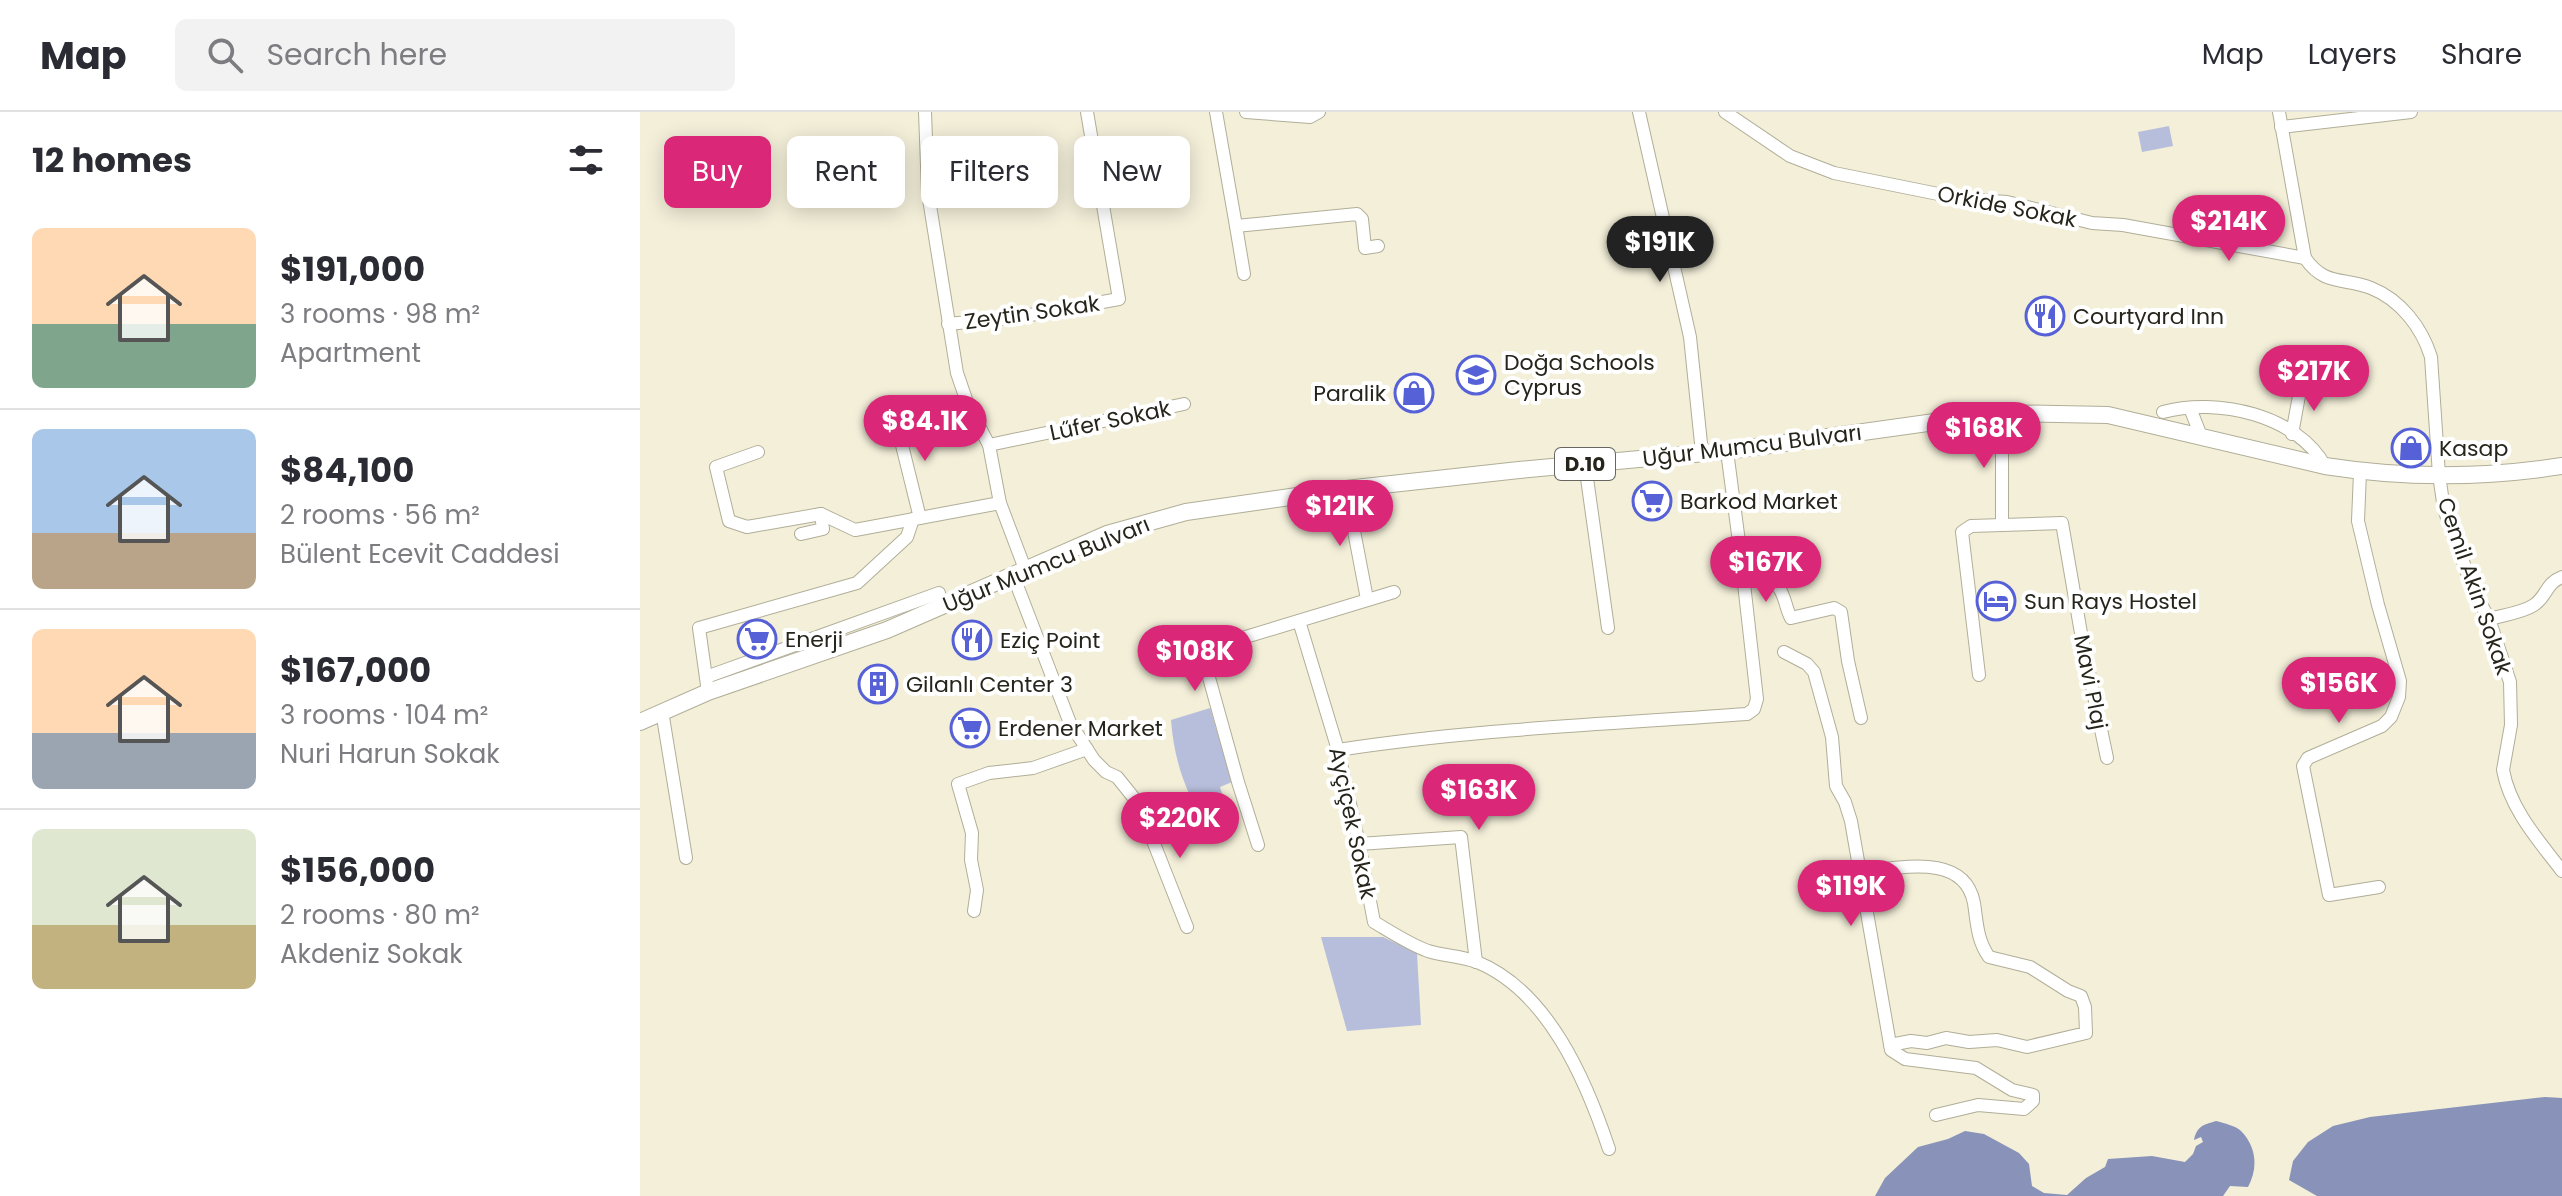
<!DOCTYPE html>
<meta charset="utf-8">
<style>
body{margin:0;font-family:Poppins,sans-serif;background:#f2f2f3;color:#2b2b33;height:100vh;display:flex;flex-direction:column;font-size:30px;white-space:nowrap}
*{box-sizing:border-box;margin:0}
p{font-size:26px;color:#7c7c81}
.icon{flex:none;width:44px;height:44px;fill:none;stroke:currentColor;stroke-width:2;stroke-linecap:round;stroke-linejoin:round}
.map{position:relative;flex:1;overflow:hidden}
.drawer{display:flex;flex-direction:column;background:#fff;width:640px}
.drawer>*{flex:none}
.guide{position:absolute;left:24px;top:24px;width:760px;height:72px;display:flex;gap:16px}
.price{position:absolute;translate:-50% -68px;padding:0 18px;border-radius:28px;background:#db2777;color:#fff;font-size:26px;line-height:52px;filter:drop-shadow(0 2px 4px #0008)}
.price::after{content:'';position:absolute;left:50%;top:48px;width:24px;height:18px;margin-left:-12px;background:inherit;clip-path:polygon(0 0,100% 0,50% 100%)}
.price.selected{background:#222;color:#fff}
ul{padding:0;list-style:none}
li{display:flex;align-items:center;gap:24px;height:200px;padding:0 32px}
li+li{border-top:2px solid #e1e1e2}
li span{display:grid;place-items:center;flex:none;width:224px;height:160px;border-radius:12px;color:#555}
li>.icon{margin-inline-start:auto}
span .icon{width:96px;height:96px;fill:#fffc;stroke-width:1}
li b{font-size:34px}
h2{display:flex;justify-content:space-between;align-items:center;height:96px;padding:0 32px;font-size:34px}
.chip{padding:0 28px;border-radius:12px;background:#fff;box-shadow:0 4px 20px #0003;font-size:28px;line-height:72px}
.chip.selected{background:#db2777;color:#fff}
header{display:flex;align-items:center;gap:48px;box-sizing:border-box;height:112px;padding:0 40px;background:#fff;border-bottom:2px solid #e1e1e2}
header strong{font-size:38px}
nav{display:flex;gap:44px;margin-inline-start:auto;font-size:28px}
.search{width:560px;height:72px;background:#f2f2f3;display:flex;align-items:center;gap:20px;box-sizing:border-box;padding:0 28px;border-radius:12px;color:#7c7c81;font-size:30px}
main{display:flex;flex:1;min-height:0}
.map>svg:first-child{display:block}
.green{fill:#b7bedc}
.water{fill:#8992b8}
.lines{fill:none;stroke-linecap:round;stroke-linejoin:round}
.minor-casing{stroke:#b1ae98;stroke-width:14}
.major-casing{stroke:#b1ae98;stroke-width:18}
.minor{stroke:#fff;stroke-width:12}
.major{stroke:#fff;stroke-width:16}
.labels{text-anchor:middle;stroke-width:8;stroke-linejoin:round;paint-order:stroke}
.shield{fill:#fff;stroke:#676660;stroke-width:2}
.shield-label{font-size:20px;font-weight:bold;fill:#26251c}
.street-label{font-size:22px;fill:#26251c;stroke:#fff}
.poi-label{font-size:22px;fill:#26251c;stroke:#fff;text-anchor:start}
</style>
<header>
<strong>Map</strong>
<div class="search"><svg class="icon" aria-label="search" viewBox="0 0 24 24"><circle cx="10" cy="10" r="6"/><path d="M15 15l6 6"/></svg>Search here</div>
<nav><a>Map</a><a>Layers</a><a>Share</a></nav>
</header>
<main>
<section class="drawer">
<h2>12 homes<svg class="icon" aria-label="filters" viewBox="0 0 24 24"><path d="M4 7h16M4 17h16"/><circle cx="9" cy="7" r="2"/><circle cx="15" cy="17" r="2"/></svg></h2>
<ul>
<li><span style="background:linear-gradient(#ffd9b3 60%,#7fa58c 0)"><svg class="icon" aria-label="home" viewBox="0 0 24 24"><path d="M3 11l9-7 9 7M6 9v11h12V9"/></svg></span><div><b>$191,000</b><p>3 rooms · 98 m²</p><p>Apartment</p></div></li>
<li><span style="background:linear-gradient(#a9c7e8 65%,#b9a48a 0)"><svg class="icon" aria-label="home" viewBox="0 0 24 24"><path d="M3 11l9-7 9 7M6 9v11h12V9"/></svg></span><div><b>$84,100</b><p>2 rooms · 56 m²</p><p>Bülent Ecevit Caddesi</p></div></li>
<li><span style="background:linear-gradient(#ffd9b3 65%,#9aa5b1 0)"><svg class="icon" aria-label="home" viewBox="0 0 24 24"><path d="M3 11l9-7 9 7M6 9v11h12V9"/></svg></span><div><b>$167,000</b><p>3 rooms · 104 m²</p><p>Nuri Harun Sokak</p></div></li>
<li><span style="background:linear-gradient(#dfe7d0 60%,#c2b280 0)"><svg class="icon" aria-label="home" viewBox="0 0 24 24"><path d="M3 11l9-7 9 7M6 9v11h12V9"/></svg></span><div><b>$156,000</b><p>2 rooms · 80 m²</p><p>Akdeniz Sokak</p></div></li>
</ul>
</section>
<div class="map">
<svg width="1922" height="1084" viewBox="0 0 1922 1084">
<rect width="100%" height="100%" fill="#f3efd9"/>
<!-- green -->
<g class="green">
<path d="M 1529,14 L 1533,34 L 1502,40 L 1498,20 Z"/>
<path d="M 570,596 L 592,670 L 580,675 L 592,713 L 567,716 C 546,681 534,649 531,608 Z"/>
<path d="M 681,825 L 743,825 L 777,841 L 781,913 L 707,919 Z"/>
</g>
<!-- water -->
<g class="water">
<path d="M 1905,985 L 1922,986 L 1922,1084 L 1677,1084 L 1649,1068 L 1653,1049 L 1668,1030 L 1693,1014 L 1730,1005 Z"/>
<path d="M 1576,1009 C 1584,1011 1596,1014 1601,1019 C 1617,1035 1618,1057 1608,1075 L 1590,1074 L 1583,1084 L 1235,1084 L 1245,1066 L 1278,1035 L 1308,1027 L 1325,1019 L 1344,1022 L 1379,1041 L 1389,1052 L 1392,1074 L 1404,1081 L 1427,1083 L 1446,1066 L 1465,1055 L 1468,1047 L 1512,1044 L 1545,1050 L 1553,1042 L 1556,1034 L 1563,1030 L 1561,1025 L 1554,1028 C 1557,1014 1563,1013 1576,1009 Z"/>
</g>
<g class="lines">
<!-- minor casing -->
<g class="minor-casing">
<g id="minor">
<path d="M 285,0 L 288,81 L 317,261 L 328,293 L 349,333 L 360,391 L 385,457"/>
<path d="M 576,0 L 596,114 L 717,102 L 722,107 L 725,136 L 738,134"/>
<path d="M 606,0 L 670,5 L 679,0"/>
<path d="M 999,0 L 1050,225 L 1062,341"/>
<path d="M 1085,0 L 1150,44 L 1194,61 L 1323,87 L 1367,90 L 1452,111 L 1483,113 L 1665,146"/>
<path d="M 1639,0 L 1665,146 C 1685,175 1704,165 1731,176 C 1761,188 1782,216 1791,245 L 1799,363 L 1804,397 L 1833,477 L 1849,507 L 1870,570 L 1871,613 L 1863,658 C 1870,697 1899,729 1922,759"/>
<path d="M 1641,15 L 1771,0"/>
<path d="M 596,114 L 604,162"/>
<path d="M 308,212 L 379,205 L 479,187 L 447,0"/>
<path d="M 1550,296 L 1561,324"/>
<path d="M 1523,300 C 1577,285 1657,303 1685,354"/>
<path d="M 1359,301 L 1362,326 L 1362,412"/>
<path d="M 255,305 L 280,406"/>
<path d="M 1652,322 L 1661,273"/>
<path d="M 349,333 L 544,292"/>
<path d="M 1087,339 L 1101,445 C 1109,470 1126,460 1139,476 C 1145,484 1146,497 1151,506 L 1194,496 L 1201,500 L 1208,549 L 1221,606"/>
<path d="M 118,340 L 76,355 L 89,409 L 107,415 L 181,402 L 215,418 L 360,391"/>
<path d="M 945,352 L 968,516"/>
<path d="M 1720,360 L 1718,409 L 1738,493 L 1760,569 L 1759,585 L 1751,605 L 1742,614 L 1668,646 L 1663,654 L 1689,783 L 1739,775"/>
<path d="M 706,377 L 727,487"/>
<path d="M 161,422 L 183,417 L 181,402"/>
<path d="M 373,463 L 430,611 L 454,648 L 466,660 L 477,665 L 498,691 L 547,815"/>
<path d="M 1849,507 C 1863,503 1882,501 1894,493 C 1907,484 1906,471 1922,465"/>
<path d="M 659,509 L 698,638 L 719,732 L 734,810 C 751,820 769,832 788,839 C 804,844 822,844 837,850 C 908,879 946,968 969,1037"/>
<path d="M 1144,540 L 1167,552 L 1174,560 L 1192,625 L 1196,674 L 1205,690 L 1211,709 L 1251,938 L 1265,947 L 1336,956 L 1372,978 L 1393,983 L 1393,989 L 1384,997 L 1338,993 L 1296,1003"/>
<path d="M 1339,563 L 1322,420 L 1331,414 L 1422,411 L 1442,527 L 1467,646"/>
<path d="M 66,565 L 299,481"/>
<path d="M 68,580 L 59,516 L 217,471 L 267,425 L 273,407"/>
<path d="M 22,599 L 46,746"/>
<path d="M 698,638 C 834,617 970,612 1107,602 L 1114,597 L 1117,587 L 1101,445"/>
<path d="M 719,732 L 821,725 L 836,850"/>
<path d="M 618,733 L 598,670 L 563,544 L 568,538 L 576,534 L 754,480"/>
<path d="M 1219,760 C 1257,757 1324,739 1334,791 C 1337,811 1337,828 1349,845 L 1390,855 L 1428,879 L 1441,884 L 1445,895 L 1446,921 L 1387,935 L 1357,928 L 1329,930 L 1306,926 L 1287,931 L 1271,929 L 1250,933"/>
<path d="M 334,799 L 337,778 L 331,748 L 332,721 L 318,672 L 349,661 L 393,656 L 447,637"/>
</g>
</g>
<!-- major casing -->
<g class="major-casing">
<path id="major" d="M 0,610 L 68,580 L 247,518 L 467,422 L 546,400 L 706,377 L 879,358 L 1087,339 L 1359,301 L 1468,303 L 1685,354 C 1762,366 1844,366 1922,354"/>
</g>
<!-- minor -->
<use href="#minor" class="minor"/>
<!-- major -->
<use href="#major" class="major"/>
</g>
<!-- icons -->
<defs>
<g id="restaurant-ring" transform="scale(2)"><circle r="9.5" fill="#fff" stroke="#5661d7" stroke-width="1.5"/><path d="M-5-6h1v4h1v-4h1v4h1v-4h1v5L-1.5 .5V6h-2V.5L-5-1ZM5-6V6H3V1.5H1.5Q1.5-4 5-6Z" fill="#5661d7"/></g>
<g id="school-ring" transform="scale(2)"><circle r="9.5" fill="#fff" stroke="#5661d7" stroke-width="1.5"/><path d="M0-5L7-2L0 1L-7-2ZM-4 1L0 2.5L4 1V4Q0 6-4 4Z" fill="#5661d7"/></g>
<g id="shop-ring" transform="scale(2)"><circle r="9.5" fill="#fff" stroke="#5661d7" stroke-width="1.5"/><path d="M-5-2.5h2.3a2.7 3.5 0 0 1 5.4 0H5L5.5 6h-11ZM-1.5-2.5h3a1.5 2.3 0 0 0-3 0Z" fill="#5661d7"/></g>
<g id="supermarket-ring" transform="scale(2)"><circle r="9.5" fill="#fff" stroke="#5661d7" stroke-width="1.5"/><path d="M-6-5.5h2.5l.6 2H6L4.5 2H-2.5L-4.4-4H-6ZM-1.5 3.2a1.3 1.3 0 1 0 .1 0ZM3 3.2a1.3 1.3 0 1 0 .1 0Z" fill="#5661d7"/></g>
<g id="hotel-ring" transform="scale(2)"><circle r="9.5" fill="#fff" stroke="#5661d7" stroke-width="1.5"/><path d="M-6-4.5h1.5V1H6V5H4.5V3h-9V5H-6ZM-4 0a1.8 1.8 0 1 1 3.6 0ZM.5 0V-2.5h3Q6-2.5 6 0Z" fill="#5661d7"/></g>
<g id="building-ring" transform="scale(2)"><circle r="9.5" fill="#fff" stroke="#5661d7" stroke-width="1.5"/><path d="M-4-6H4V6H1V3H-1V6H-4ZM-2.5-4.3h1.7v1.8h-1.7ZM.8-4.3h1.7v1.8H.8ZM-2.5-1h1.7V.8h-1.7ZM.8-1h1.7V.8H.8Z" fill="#5661d7"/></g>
</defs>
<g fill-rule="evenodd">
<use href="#restaurant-ring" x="1405" y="204"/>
<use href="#school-ring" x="836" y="263"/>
<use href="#shop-ring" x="774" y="281"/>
<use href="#shop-ring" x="1771" y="336"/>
<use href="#supermarket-ring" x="1012" y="389"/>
<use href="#hotel-ring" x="1356" y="489"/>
<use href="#supermarket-ring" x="117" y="527"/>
<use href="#restaurant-ring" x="332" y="528"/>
<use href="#building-ring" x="238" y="572"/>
<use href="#supermarket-ring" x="330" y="616"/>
</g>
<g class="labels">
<!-- shield labels -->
<rect class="shield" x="915" y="336" width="60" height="32" rx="6"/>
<g class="shield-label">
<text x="945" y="359">D.10</text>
</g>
<!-- street labels -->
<g class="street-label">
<text transform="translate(1367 94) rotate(11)" y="8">Orkide Sokak</text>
<text transform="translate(392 200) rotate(-8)" y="8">Zeytin Sokak</text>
<text transform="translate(470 308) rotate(-12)" y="8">Lűfer Sokak</text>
<text transform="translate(1112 333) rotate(-7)" y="8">Uğur Mumcu Bulvarı</text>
<text transform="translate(406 452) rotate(-22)" y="8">Uğur Mumcu Bulvarı</text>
<text transform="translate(1835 474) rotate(71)" y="8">Cemil Akin Sokak</text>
<text transform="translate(1451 570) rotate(79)" y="8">Mavi Plaj</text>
<text transform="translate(713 711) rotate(78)" y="8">Ayçiçek Sokak</text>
</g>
<!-- poi labels -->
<g class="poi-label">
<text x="1433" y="212">Courtyard Inn</text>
<text x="864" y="258">Doğa Schools<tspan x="864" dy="25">Cyprus</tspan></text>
<text x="746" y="289" text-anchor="end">Paralik</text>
<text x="1799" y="344">Kasap</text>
<text x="1040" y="397">Barkod Market</text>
<text x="1384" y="497">Sun Rays Hostel</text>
<text x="145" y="535">Enerji</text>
<text x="360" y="536">Eziç Point</text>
<text x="266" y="580">Gilanlı Center 3</text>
<text x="358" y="624">Erdener Market</text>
</g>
</g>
</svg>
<b class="price" style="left:1589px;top:151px">$214K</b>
<b class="price selected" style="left:1020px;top:172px">$191K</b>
<b class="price" style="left:1674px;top:301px">$217K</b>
<b class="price" style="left:285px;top:351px">$84.1K</b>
<b class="price" style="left:1344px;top:358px">$168K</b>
<b class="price" style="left:700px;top:436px">$121K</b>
<b class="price" style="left:1126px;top:492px">$167K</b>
<b class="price" style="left:555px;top:581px">$108K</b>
<b class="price" style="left:1699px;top:613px">$156K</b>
<b class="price" style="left:839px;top:720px">$163K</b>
<b class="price" style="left:540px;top:748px">$220K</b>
<b class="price" style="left:1211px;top:816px">$119K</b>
<div class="guide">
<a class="chip selected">Buy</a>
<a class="chip">Rent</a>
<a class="chip">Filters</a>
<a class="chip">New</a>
</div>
</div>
</main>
